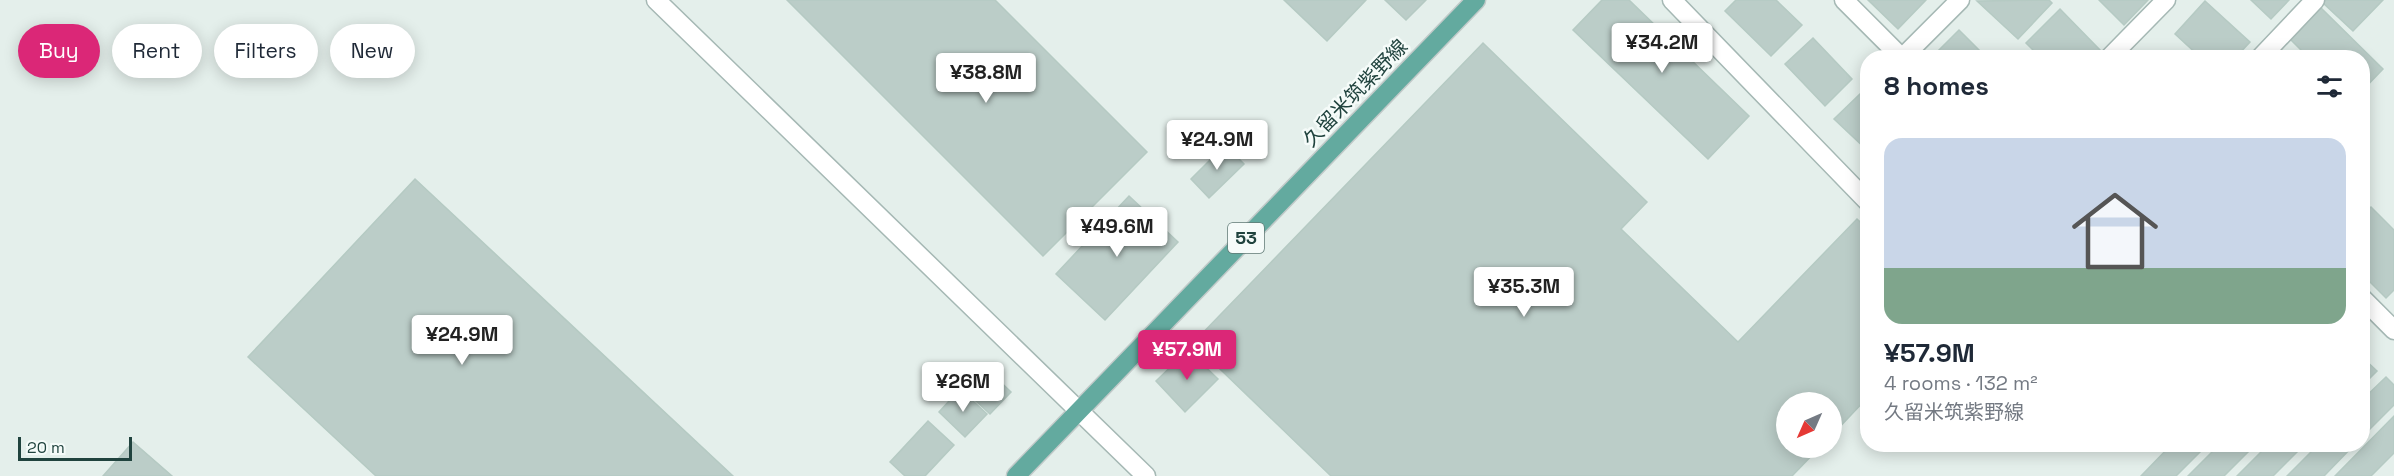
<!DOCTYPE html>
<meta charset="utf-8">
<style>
body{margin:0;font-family:"Space Grotesk","Noto Sans JP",sans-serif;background:#f2f2f3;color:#1f2937;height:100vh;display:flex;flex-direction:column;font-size:22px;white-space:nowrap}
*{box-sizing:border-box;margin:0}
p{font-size:20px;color:#747a83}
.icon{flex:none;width:33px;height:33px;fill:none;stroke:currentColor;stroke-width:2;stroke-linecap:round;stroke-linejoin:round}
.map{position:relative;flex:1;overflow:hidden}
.sheet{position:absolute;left:1860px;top:50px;width:510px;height:402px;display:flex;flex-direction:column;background:#fff;border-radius:24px;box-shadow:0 3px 15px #0003}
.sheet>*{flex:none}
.hud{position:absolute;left:18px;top:24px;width:570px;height:54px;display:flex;gap:12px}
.needle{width:39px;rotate:225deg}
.tools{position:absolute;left:1776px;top:392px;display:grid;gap:12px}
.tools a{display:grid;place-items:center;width:66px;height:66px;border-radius:50%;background:#fff;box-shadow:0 3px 15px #0003;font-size:30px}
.scale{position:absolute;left:18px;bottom:15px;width:114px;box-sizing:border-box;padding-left:6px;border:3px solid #20433e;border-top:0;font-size:16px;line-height:21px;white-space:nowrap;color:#20433e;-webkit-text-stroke:4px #f5fbf9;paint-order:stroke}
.price{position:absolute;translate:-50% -51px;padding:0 14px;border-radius:6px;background:#fff;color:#222;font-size:20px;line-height:39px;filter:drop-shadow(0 2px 3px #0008)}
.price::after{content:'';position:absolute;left:50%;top:36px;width:18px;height:14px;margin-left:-9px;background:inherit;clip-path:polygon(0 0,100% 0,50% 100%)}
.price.on{background:#db2777;color:#fff}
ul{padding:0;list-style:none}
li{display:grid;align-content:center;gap:12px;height:318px;padding:0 24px}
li+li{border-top:2px solid #e0e1e3}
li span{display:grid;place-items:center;height:186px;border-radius:18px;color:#555}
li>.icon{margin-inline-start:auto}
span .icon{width:108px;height:108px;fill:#fffc;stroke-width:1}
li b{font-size:26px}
h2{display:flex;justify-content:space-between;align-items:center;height:72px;padding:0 24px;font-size:26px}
.chip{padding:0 21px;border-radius:27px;background:#fff;box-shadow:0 3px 15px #0003;font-size:21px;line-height:54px}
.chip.on{background:#db2777;color:#fff}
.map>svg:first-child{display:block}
.building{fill:#bbcdc8;stroke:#b5cac3;stroke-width:1.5}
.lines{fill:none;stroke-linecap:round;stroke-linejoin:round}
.minor-casing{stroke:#a5b8b4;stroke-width:21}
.major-casing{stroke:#c1cac9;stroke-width:21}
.minor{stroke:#fff;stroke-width:18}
.major{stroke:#63aa9f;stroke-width:18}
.labels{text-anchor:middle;stroke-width:5;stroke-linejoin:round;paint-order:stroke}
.shield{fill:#f5fbf9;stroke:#607a76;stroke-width:1.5}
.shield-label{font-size:18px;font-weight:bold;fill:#20433e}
.street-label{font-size:20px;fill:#20433e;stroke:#f5fbf9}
</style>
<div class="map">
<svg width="2394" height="476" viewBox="0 0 2394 476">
<rect width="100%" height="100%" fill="#e4efeb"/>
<!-- building -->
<g class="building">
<path d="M 787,0 L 995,0 L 1147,152 L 1043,256 Z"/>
<path d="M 1284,0 L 1366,0 L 1327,41 Z"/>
<path d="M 1385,0 L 1426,0 L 1406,20 Z"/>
<path d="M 1602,0 L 1629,0 L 1749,116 L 1708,159 L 1573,30 Z"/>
<path d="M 1736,0 L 1776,0 L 1802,25 L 1771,56 L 1725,11 Z"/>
<path d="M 1868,0 L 1926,0 L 1898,29 Z"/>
<path d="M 2049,0 L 2052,3 L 2018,39 L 1977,1 Z"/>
<path d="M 2099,0 L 2148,0 L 2124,25 Z"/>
<path d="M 2251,0 L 2289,0 L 2271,19 Z"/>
<path d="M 2326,0 L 2383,0 L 2353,31 L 2323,3 Z"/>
<path d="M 2205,1 L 2250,42 L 2236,57 L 2200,57 L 2175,34 Z"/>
<path d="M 2319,6 L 2383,69 L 2362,91 L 2362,57 L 2308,57 L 2288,37 Z"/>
<path d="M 2060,9 L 2100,50 L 2092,57 L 2040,57 L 2026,43 Z"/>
<path d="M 1959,30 L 1986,57 L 1932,57 Z"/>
<path d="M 1813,38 L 1852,79 L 1825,106 L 1785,64 Z"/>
<path d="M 1483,43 L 1647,202 L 1621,229 L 1738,342 L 1857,219 L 1868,229 L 1868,397 L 1832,435 L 1832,402 L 1786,402 L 1786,447 L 1820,447 L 1792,476 L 1331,476 L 1193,343 Z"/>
<path d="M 1862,92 L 1868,98 L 1868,151 L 1834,119 Z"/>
<path d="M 1225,145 L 1244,164 L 1209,198 L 1191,179 Z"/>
<path d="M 415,179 L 733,476 L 376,476 L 248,357 Z"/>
<path d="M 1129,196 L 1178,242 L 1105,320 L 1056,274 Z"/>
<path d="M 2371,207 L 2394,230 L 2394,290 L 2386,298 L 2362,274 L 2362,215 Z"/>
<path d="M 1188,350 L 1218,379 L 1185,412 L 1156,381 Z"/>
<path d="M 2362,357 L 2377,371 L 2362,386 Z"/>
<path d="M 985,367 L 1011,392 L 990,414 L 964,390 Z"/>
<path d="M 2386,377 L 2394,385 L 2394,405 L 2362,437 L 2362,400 Z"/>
<path d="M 960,389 L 987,414 L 965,437 L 939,412 Z"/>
<path d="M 2394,416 L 2394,453 L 2371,476 L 2335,476 Z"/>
<path d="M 928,421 L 954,445 L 925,476 L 905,476 L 890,462 Z"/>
<path d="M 133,442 L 172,476 L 103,476 Z"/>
<path d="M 2172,444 L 2208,444 L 2176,476 L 2141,476 Z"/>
<path d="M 2220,444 L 2256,444 L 2224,476 L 2188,476 Z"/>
<path d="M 2269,444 L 2305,444 L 2273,476 L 2237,476 Z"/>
<path d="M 2319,444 L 2355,444 L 2324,476 L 2287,476 Z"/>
</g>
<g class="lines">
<!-- minor casing -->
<g class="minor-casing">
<g id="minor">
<path d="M 656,0 L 1146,476"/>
<path d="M 1672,0 L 1868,202"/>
<path d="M 1844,0 L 1901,57"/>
<path d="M 1903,57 L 1960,0"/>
<path d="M 2110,57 L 2166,0"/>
<path d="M 2261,57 L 2315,0"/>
<path d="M 2362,298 L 2394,330"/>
</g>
</g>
<!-- major casing -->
<g class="major-casing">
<path id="major" d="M 1016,476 L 1476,0"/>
</g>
<!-- minor -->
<use href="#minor" class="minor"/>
<!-- major -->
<use href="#major" class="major"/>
</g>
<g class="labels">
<!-- shield labels -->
<rect class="shield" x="1228" y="223" width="36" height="30" rx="4.5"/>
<g class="shield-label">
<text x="1246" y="244">53</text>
</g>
<!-- street labels -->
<g class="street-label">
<text transform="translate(1355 93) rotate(-46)" y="7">久留米筑紫野線</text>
</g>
</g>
</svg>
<div class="tools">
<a><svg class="needle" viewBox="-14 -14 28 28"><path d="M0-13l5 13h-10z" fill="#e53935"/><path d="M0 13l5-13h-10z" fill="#747a83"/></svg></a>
</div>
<div class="scale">20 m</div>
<b class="price" style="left:1662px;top:74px">¥34.2M</b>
<b class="price" style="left:986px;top:104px">¥38.8M</b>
<b class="price" style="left:1217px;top:171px">¥24.9M</b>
<b class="price" style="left:1117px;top:258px">¥49.6M</b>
<b class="price" style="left:1524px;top:318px">¥35.3M</b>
<b class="price" style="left:462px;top:366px">¥24.9M</b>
<b class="price on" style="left:1187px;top:381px">¥57.9M</b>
<b class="price" style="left:963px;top:413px">¥26M</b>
<div class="hud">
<a class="chip on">Buy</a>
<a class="chip">Rent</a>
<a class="chip">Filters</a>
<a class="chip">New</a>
</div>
<section class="sheet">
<h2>8 homes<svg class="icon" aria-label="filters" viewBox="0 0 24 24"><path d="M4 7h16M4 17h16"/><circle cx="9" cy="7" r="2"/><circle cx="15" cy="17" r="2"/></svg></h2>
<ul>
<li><span style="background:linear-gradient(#c9d6e8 70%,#7fa58c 0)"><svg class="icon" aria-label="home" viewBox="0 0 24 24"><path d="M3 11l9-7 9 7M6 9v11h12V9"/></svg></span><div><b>¥57.9M</b><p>4 rooms · 132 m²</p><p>久留米筑紫野線</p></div></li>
</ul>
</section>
</div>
